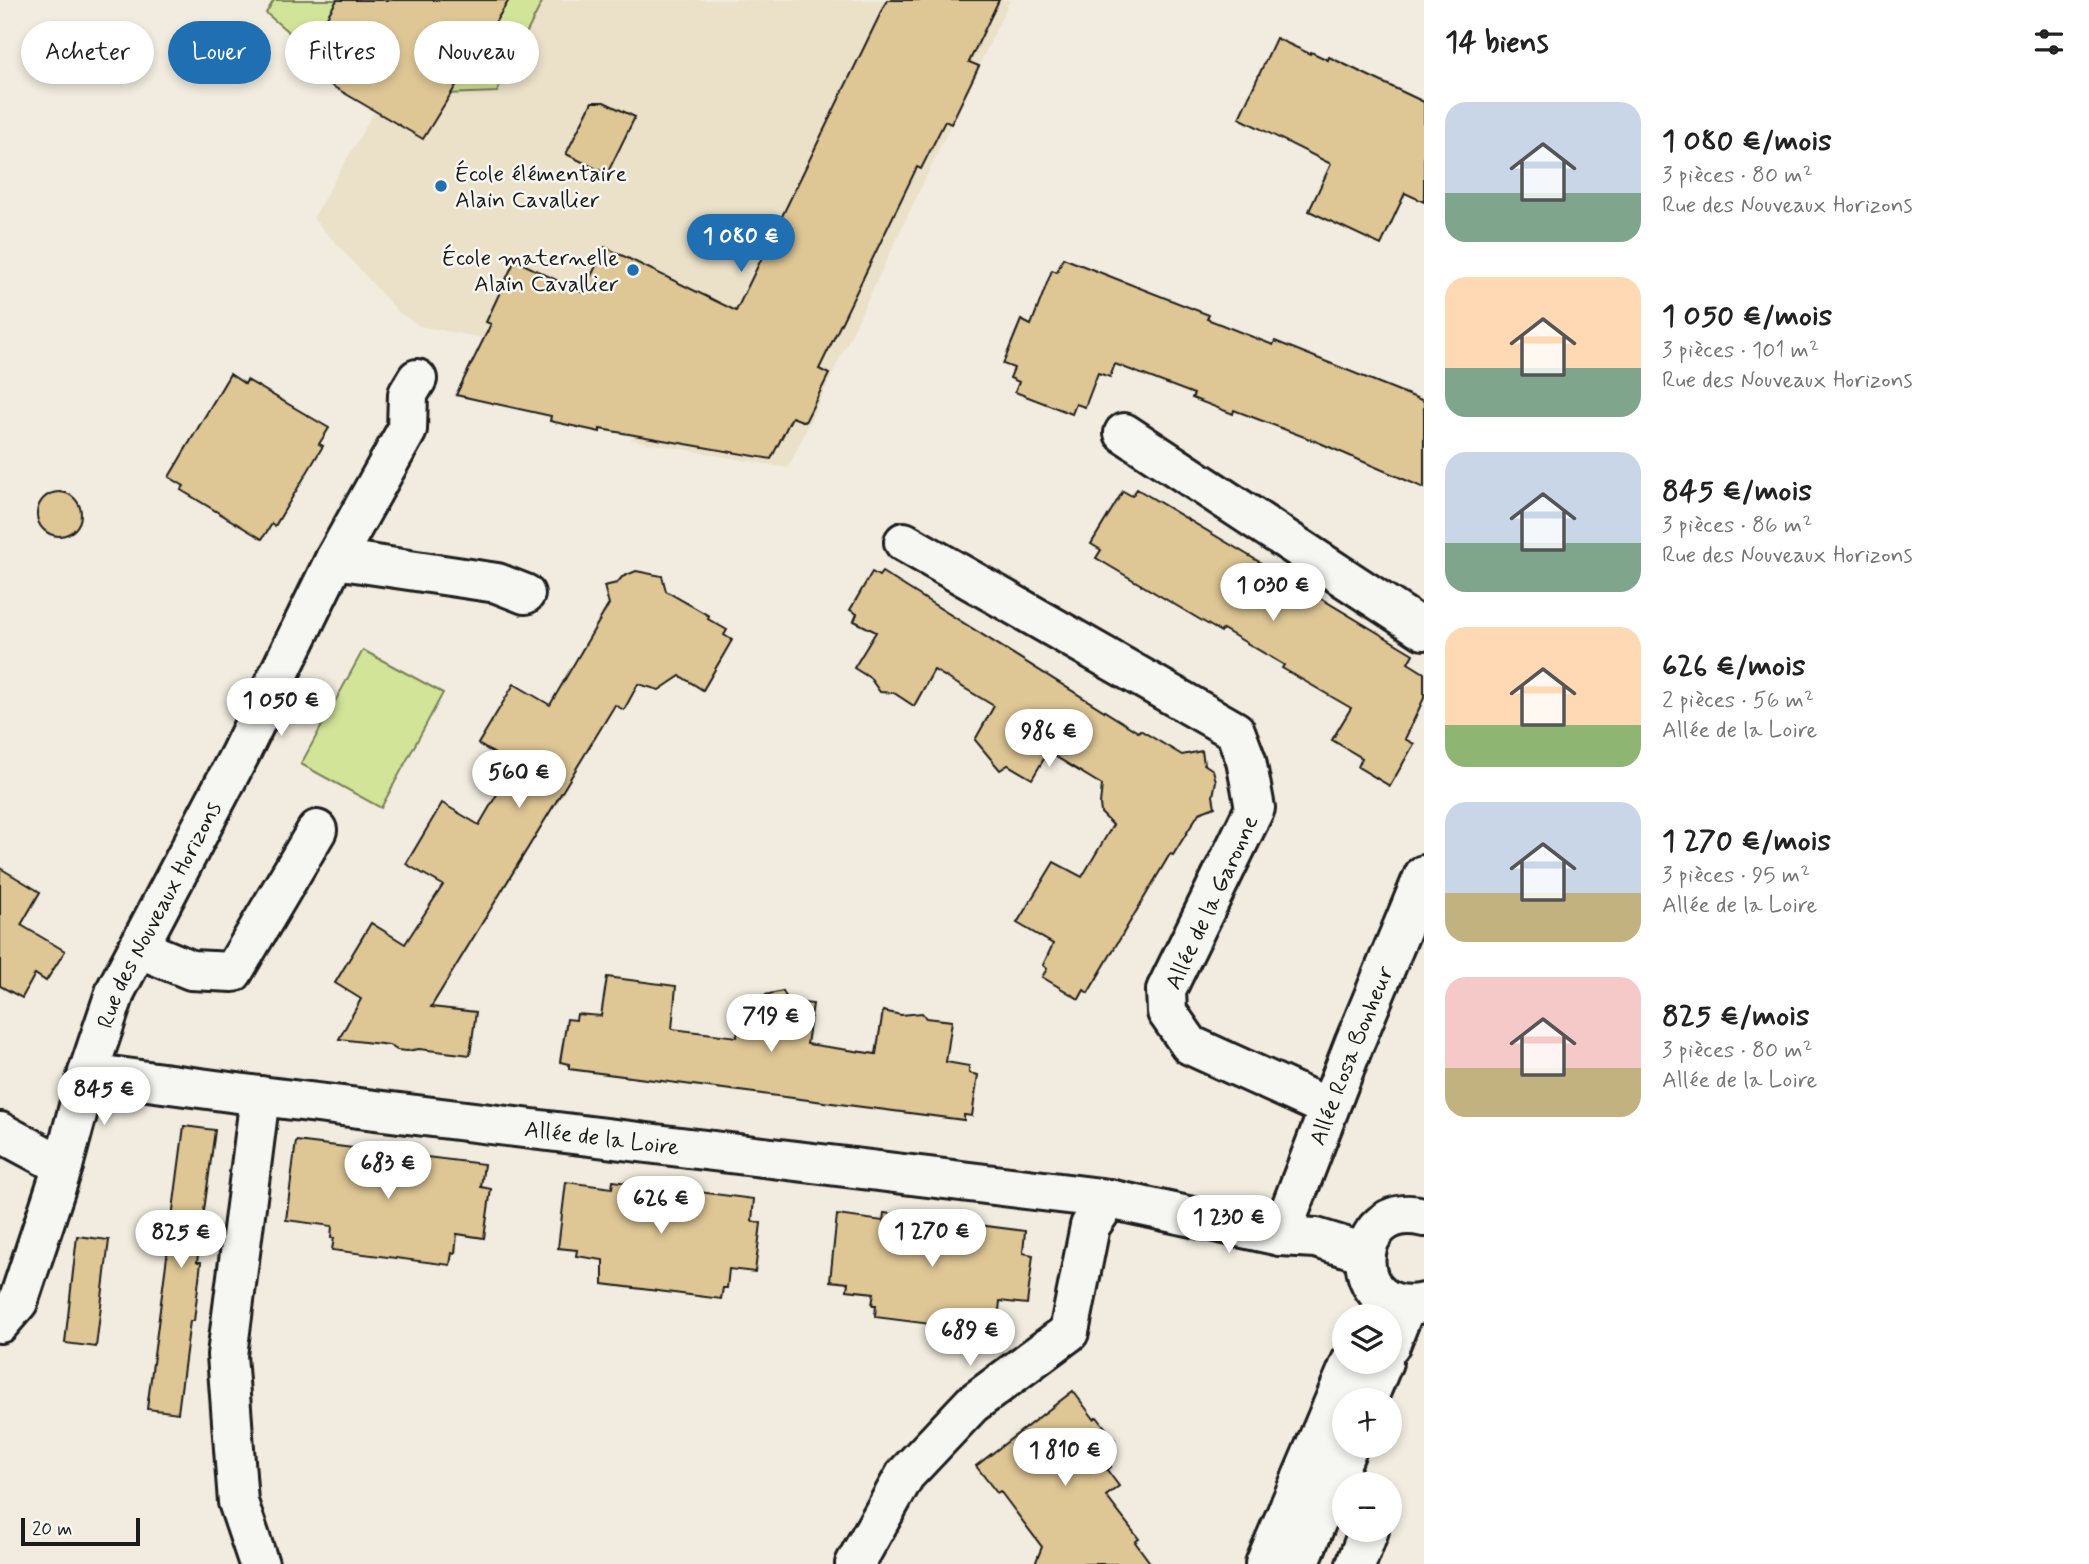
<!DOCTYPE html>
<html lang="fr">
<meta charset="utf-8">
<style>
body{margin:0;font-family:Mynerve,sans-serif;background:#f2f2f2;color:#222;height:100vh;display:flex;flex-direction:column;font-size:26px;white-space:nowrap}
*{box-sizing:border-box;margin:0}
p{font-size:23px;color:#767676}
.icon{flex:none;width:38px;height:38px;fill:none;stroke:currentColor;stroke-width:2;stroke-linecap:round;stroke-linejoin:round}
.map{position:relative;flex:1;overflow:hidden}
.panel{display:flex;flex-direction:column;background:#fff;width:665px}
.panel>*{flex:none}
.guide{position:absolute;left:21px;top:21px;width:665px;height:63px;display:flex;gap:14px}
.controls{position:absolute;left:1332px;top:1304px;display:grid;gap:14px}
.controls a{display:grid;place-items:center;width:70px;height:70px;border-radius:50%;background:#fff;box-shadow:0 4px 10px #0003;font-size:35px}
.scale{position:absolute;left:21px;bottom:18px;width:119px;box-sizing:border-box;padding-left:7px;border:4px solid #1c1c1c;border-top:0;font-size:19px;line-height:24px;white-space:nowrap;color:#1c1c1c;-webkit-text-stroke:5px #f6f6f2;paint-order:stroke}
.price{position:absolute;translate:-50% -60px;padding:0 16px;border-radius:24px;background:#fff;color:#222;font-size:23px;line-height:46px;filter:drop-shadow(0 2px 4px #0008)}
.price::after{content:'';position:absolute;left:50%;top:42px;width:21px;height:16px;margin-left:-10px;background:inherit;clip-path:polygon(0 0,100% 0,50% 100%)}
.price.on{background:#1f6fb2;color:#fff}
ul{padding:0;list-style:none}
li{display:flex;align-items:center;gap:21px;height:175px;padding:0 21px}
li span{display:grid;place-items:center;flex:none;width:196px;height:140px;border-radius:21px;color:#555}
li>.icon{margin-inline-start:auto}
span .icon{width:84px;height:84px;fill:#fffc;stroke-width:1}
li b{font-size:30px}
h2{display:flex;justify-content:space-between;align-items:center;height:84px;padding:0 21px;font-size:30px}
.chip{padding:0 24px;border-radius:32px;background:#fff;box-shadow:0 4px 10px #0003;font-size:24px;line-height:63px}
.chip.on{background:#1f6fb2;color:#fff}
main{display:flex;flex:1;min-height:0}
.map>svg:first-child{display:block}
.built{fill:#ebe1c9}
.green{fill:#d2e498;stroke:#77805a;stroke-width:2}
.building{fill:#dec695;stroke:#1c1c1c;stroke-width:2}
.lines{fill:none;stroke-linecap:round;stroke-linejoin:round}
.minor-casing{stroke:#1c1c1c;stroke-width:44}
.minor{stroke:#f6f6f2;stroke-width:38}
.poi-dot{fill:#1f6fb2;stroke:#f6f6f2;stroke-width:2.5}
.labels{text-anchor:middle;stroke-width:5;stroke-linejoin:round;paint-order:stroke}
.poi-label{font-size:23px;fill:#1c1c1c;stroke:#f6f6f2;text-anchor:start}
.street-label{font-size:23px;fill:#1c1c1c;stroke:#f6f6f2}
</style>
<main>
<div class="map">
<svg width="1424" height="1564" viewBox="0 0 1424 1564">
<rect width="100%" height="100%" fill="#f1ecdf"/>
<filter id="ink" filterUnits="userSpaceOnUse"><feTurbulence type="fractalNoise" baseFrequency=".0143" numOctaves="2"/><feDisplacementMap in="SourceGraphic" scale="14" xChannelSelector="R" yChannelSelector="G"/><feConvolveMatrix kernelMatrix="1 2 1 2 8 2 1 2 1" color-interpolation-filters="sRGB"/></filter>
<g filter="url(#ink)">
<!-- built -->
<path class="built" d="M 438,0 L 1010,0 L 788,468 L 631,440 L 666,372 L 419,326 L 398,312 L 313,218 Z"/>
<!-- green -->
<g class="green">
<path d="M 274,0 L 543,0 L 497,92 L 365,97 L 266,13 Z"/>
<path d="M 363,650 L 443,693 L 381,808 L 301,764 Z"/>
</g>
<!-- building -->
<g class="building">
<path d="M 337,0 L 509,0 L 423,139 L 298,66 Z"/>
<path d="M 887,0 L 999,0 L 969,62 L 979,66 L 951,124 L 945,121 L 921,169 L 917,167 L 819,369 L 829,374 L 805,422 L 792,417 L 771,459 L 600,429 L 600,432 L 550,421 L 551,416 L 456,395 L 491,324 L 486,322 L 515,260 L 583,293 L 605,247 L 736,311 Z"/>
<path d="M 1276,38 L 1310,54 L 1311,52 L 1328,60 L 1329,57 L 1424,102 L 1424,202 L 1405,193 L 1381,245 L 1309,211 L 1331,164 L 1239,118 Z"/>
<path d="M 592,102 L 604,102 L 635,117 L 607,174 L 566,154 Z"/>
<path d="M 1063,258 L 1209,315 L 1207,319 L 1273,345 L 1275,341 L 1424,401 L 1424,488 L 1320,443 L 1234,410 L 1233,414 L 1192,398 L 1194,394 L 1115,364 L 1110,377 L 1098,373 L 1085,407 L 1076,404 L 1072,414 L 1015,392 L 1019,382 L 1010,378 L 1014,368 L 1003,364 L 1021,320 L 1031,325 L 1052,270 L 1057,272 Z"/>
<path d="M 230,374 L 245,384 L 247,380 L 329,428 L 319,444 L 323,446 L 275,526 L 272,524 L 262,539 L 181,490 L 184,486 L 169,477 Z"/>
<path d="M 1137,489 L 1273,570 L 1276,566 L 1314,589 L 1312,593 L 1413,654 L 1408,663 L 1424,673 L 1424,698 L 1405,739 L 1414,744 L 1390,786 L 1358,767 L 1362,758 L 1332,740 L 1351,708 L 1282,668 L 1284,665 L 1223,629 L 1221,632 L 1096,558 L 1101,550 L 1091,544 L 1123,491 L 1132,496 Z"/>
<circle cx="59" cy="514" r="22"/>
<path d="M 636,571 L 662,576 L 666,591 L 709,616 L 708,619 L 727,630 L 724,635 L 732,640 L 703,690 L 680,676 L 659,690 L 638,684 L 624,710 L 615,705 L 431,1007 L 476,1012 L 470,1055 L 419,1049 L 407,1051 L 397,1050 L 389,1045 L 339,1039 L 361,999 L 335,983 L 371,923 L 405,944 L 443,885 L 406,864 L 442,803 L 479,825 L 514,765 L 478,744 L 514,684 L 550,705 L 609,604 L 604,586 L 617,583 L 622,577 Z"/>
<path d="M 872,572 L 879,576 L 882,572 L 1138,732 L 1140,730 L 1182,755 L 1202,751 L 1204,764 L 1213,770 L 1216,781 L 1213,796 L 1215,807 L 1199,813 L 1173,855 L 1170,854 L 1088,993 L 1084,990 L 1079,999 L 1042,977 L 1047,969 L 1043,965 L 1053,944 L 1017,923 L 1054,862 L 1082,877 L 1113,825 L 1101,813 L 1100,804 L 1102,785 L 1048,752 L 1032,779 L 1008,765 L 1000,770 L 975,740 L 994,706 L 934,670 L 914,706 L 894,693 L 880,692 L 870,678 L 854,668 L 876,632 L 854,621 L 857,614 L 850,610 Z"/>
<path d="M 0,868 L 40,892 L 21,925 L 65,951 L 46,981 L 35,974 L 22,998 L 0,986 Z"/>
<path d="M 607,977 L 676,986 L 672,1029 L 737,1037 L 743,994 L 756,997 L 783,991 L 788,1001 L 813,1004 L 807,1044 L 876,1054 L 883,1011 L 901,1015 L 922,1013 L 926,1018 L 952,1021 L 946,1062 L 969,1066 L 969,1073 L 978,1075 L 972,1116 L 964,1115 L 964,1120 L 569,1069 L 569,1064 L 560,1062 L 567,1019 L 576,1020 L 577,1014 L 601,1016 Z"/>
<path d="M 184,1126 L 215,1130 L 197,1262 L 201,1262 L 194,1321 L 190,1321 L 178,1413 L 147,1409 Z"/>
<path d="M 296,1141 L 484,1164 L 481,1187 L 491,1189 L 484,1238 L 457,1234 L 455,1254 L 452,1253 L 450,1265 L 332,1250 L 334,1238 L 331,1238 L 332,1226 L 286,1220 Z"/>
<path d="M 613,1181 L 754,1199 L 752,1221 L 761,1223 L 755,1272 L 729,1269 L 727,1288 L 723,1288 L 721,1299 L 603,1284 L 603,1260 L 576,1256 L 577,1250 L 558,1248 L 566,1182 L 612,1188 Z"/>
<path d="M 884,1213 L 1025,1231 L 1023,1253 L 1033,1255 L 1027,1304 L 1000,1301 L 998,1320 L 994,1320 L 993,1332 L 875,1317 L 876,1305 L 872,1305 L 874,1293 L 847,1290 L 848,1283 L 830,1281 L 837,1215 L 883,1221 Z"/>
<path d="M 77,1236 L 109,1240 L 96,1347 L 65,1343 Z"/>
<path d="M 1073,1391 L 1094,1419 L 1097,1417 L 1115,1440 L 1100,1452 L 1111,1467 L 1107,1470 L 1119,1486 L 1106,1496 L 1139,1539 L 1135,1542 L 1151,1564 L 1035,1564 L 1042,1547 L 1000,1491 L 997,1493 L 976,1466 Z"/>
</g>
<g class="lines">
<!-- minor casing -->
<g class="minor-casing">
<g id="minor">
<path d="M 1124,433 L 1424,630"/>
<path d="M 904,542 L 1235,731 L 1246,760 L 1255,808 L 1166,990 L 1167,1012 L 1190,1045 L 1329,1108"/>
<path d="M 335,559 L 497,583 L 525,594"/>
<path d="M 138,948 L 191,970 L 233,972 L 317,830"/>
<path id="s1" d="M 88,1073 L 260,1096 L 1109,1199 L 1280,1236 L 1316,1238 L 1365,1253"/>
<path d="M 0,1132 L 63,1166"/>
<path d="M 1424,1217 C 1348,1198 1344,1321 1424,1303"/>
<path id="s2" d="M 1280,1236 L 1354,1044 L 1424,875"/>
<path id="s3" d="M 0,1323 L 18,1302 L 63,1166 L 88,1073 L 116,990 L 240,754 L 335,559 L 407,430 L 408,394 L 417,379"/>
<path d="M 1390,1345 L 1406,1305"/>
<path d="M 1367,1400 L 1383,1362"/>
<path d="M 259,1564 L 238,1502 L 227,1355 L 260,1096"/>
<path d="M 855,1564 L 905,1475 L 972,1404 L 1069,1332 L 1090,1226 L 1109,1199"/>
<path d="M 1265,1564 L 1351,1362"/>
<path d="M 1299,1564 L 1348,1446"/>
<path d="M 1356,1564 L 1369,1530"/>
</g>
</g>
<!-- minor -->
<use href="#minor" class="minor"/>
</g>
</g>
<!-- markers -->
<g class="poi-dot">
<circle cx="441" cy="186" r="7"/>
<circle cx="633" cy="270" r="7"/>
</g>
<g class="labels">
<!-- poi labels -->
<g class="poi-label">
<text x="455" y="181">École élémentaire<tspan x="455" dy="26">Alain Cavallier</tspan></text>
<text x="619" y="265" text-anchor="end">École maternelle<tspan x="619" dy="26">Alain Cavallier</tspan></text>
</g>
<!-- street labels -->
<g class="street-label">
<text transform="translate(1211 902) rotate(-65)" y="8">Allée de la Garonne</text>
<text dy="8" stroke="none"><textPath href="#s3" startOffset="441">Rue des Nouveaux Horizons</textPath></text>
<text dy="8" stroke="none"><textPath href="#s2" startOffset="194">Allée Rosa Bonheur</textPath></text>
<text dy="8" stroke="none"><textPath href="#s1" startOffset="518">Allée de la Loire</textPath></text>
</g>
</g>
</svg>
<div class="controls">
<a><svg class="icon" aria-label="layers" viewBox="0 0 24 24"><path d="M12 4l9 5-9 5-9-5zM3 14l9 5 9-5"/></svg></a>
<a>+</a>
<a>−</a>
</div>
<div class="scale">20 m</div>
<b class="price on" style="left:741px;top:274px">1 080 €</b>
<b class="price" style="left:1273px;top:623px">1 030 €</b>
<b class="price" style="left:281px;top:738px">1 050 €</b>
<b class="price" style="left:1049px;top:769px">986 €</b>
<b class="price" style="left:519px;top:810px">560 €</b>
<b class="price" style="left:771px;top:1054px">719 €</b>
<b class="price" style="left:104px;top:1127px">845 €</b>
<b class="price" style="left:388px;top:1201px">683 €</b>
<b class="price" style="left:661px;top:1236px">626 €</b>
<b class="price" style="left:1229px;top:1255px">1 230 €</b>
<b class="price" style="left:932px;top:1269px">1 270 €</b>
<b class="price" style="left:181px;top:1270px">825 €</b>
<b class="price" style="left:970px;top:1368px">689 €</b>
<b class="price" style="left:1065px;top:1488px">1 810 €</b>
<div class="guide">
<a class="chip">Acheter</a>
<a class="chip on">Louer</a>
<a class="chip">Filtres</a>
<a class="chip">Nouveau</a>
</div>
</div>
<section class="panel">
<h2>14 biens<svg class="icon" aria-label="filters" viewBox="0 0 24 24"><path d="M4 7h16M4 17h16"/><circle cx="9" cy="7" r="2"/><circle cx="15" cy="17" r="2"/></svg></h2>
<ul>
<li><span style="background:linear-gradient(#c9d6e8 65%,#7fa58c 0)"><svg class="icon" aria-label="home" viewBox="0 0 24 24"><path d="M3 11l9-7 9 7M6 9v11h12V9"/></svg></span><div><b>1 080 €/mois</b><p>3 pièces · 80 m²</p><p>Rue des Nouveaux Horizons</p></div></li>
<li><span style="background:linear-gradient(#ffd9b3 65%,#7fa58c 0)"><svg class="icon" aria-label="home" viewBox="0 0 24 24"><path d="M3 11l9-7 9 7M6 9v11h12V9"/></svg></span><div><b>1 050 €/mois</b><p>3 pièces · 101 m²</p><p>Rue des Nouveaux Horizons</p></div></li>
<li><span style="background:linear-gradient(#c9d6e8 65%,#7fa58c 0)"><svg class="icon" aria-label="home" viewBox="0 0 24 24"><path d="M3 11l9-7 9 7M6 9v11h12V9"/></svg></span><div><b>845 €/mois</b><p>3 pièces · 86 m²</p><p>Rue des Nouveaux Horizons</p></div></li>
<li><span style="background:linear-gradient(#ffd9b3 70%,#8fb573 0)"><svg class="icon" aria-label="home" viewBox="0 0 24 24"><path d="M3 11l9-7 9 7M6 9v11h12V9"/></svg></span><div><b>626 €/mois</b><p>2 pièces · 56 m²</p><p>Allée de la Loire</p></div></li>
<li><span style="background:linear-gradient(#c9d6e8 65%,#c2b280 0)"><svg class="icon" aria-label="home" viewBox="0 0 24 24"><path d="M3 11l9-7 9 7M6 9v11h12V9"/></svg></span><div><b>1 270 €/mois</b><p>3 pièces · 95 m²</p><p>Allée de la Loire</p></div></li>
<li><span style="background:linear-gradient(#f6c9c9 65%,#c2b280 0)"><svg class="icon" aria-label="home" viewBox="0 0 24 24"><path d="M3 11l9-7 9 7M6 9v11h12V9"/></svg></span><div><b>825 €/mois</b><p>3 pièces · 80 m²</p><p>Allée de la Loire</p></div></li>
</ul>
</section>
</main>
